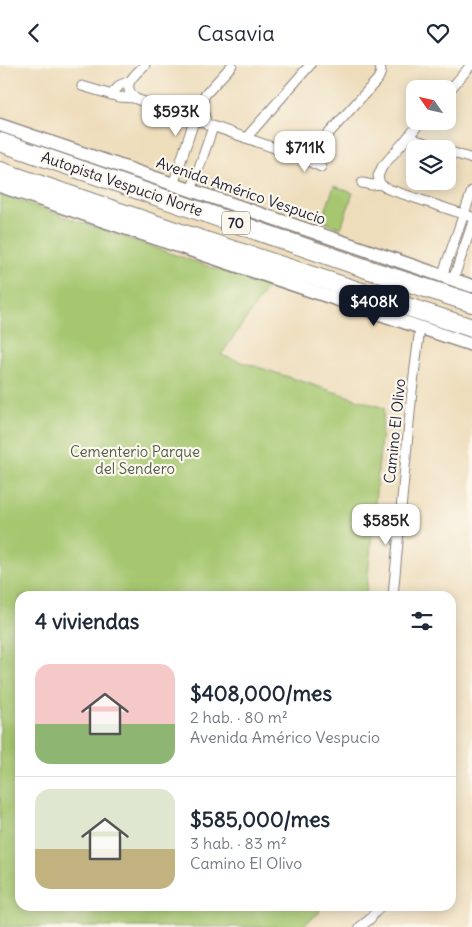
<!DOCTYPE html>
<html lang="es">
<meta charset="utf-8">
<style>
body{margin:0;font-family:Delius,sans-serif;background:#f2f2f3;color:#1f2937;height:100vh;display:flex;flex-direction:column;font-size:19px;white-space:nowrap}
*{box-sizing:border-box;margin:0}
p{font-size:16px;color:#747a83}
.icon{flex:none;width:28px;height:28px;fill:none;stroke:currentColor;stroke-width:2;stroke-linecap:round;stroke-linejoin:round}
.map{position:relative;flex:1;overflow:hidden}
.sheet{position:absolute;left:15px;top:526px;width:441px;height:320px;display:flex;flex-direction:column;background:#fff;border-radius:15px;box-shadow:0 2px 12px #0003}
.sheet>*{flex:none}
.needle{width:32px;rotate:304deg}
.controls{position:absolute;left:406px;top:15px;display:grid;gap:10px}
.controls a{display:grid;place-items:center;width:50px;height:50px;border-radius:10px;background:#fff;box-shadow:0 2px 12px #0003;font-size:25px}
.price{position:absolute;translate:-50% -42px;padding:0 11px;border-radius:10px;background:#fff;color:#222;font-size:16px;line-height:32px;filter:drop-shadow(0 1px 2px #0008)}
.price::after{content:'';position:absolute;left:50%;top:30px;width:15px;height:11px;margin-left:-8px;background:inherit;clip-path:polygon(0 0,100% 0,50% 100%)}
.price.active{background:#111827;color:#fff}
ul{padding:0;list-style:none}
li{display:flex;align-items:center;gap:15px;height:125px;padding:0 20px}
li+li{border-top:1px solid #e0e1e3}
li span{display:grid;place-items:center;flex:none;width:140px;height:100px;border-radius:15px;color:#555}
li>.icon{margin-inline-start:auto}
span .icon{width:60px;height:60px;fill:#fffc;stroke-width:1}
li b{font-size:21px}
h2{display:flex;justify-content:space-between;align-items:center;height:60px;padding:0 20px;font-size:21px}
header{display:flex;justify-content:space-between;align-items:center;height:65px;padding:0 20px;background:#fff;font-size:22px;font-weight:600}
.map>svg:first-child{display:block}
.green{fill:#a6c76f;stroke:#647455}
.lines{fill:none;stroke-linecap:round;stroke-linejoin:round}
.minor-casing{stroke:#88807b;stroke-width:11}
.secondary-casing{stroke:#88807b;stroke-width:15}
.motorway-casing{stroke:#88807b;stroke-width:20}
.minor{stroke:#fff;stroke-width:9}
.secondary{stroke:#fff;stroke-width:12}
.motorway{stroke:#fff;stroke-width:18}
.labels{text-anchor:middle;stroke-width:4.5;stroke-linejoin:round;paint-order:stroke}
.shield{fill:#fbf7ec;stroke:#636270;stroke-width:1}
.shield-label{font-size:14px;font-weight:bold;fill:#22223b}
.street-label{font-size:15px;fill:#22223b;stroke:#fbf7ec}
.park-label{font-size:15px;fill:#505c4d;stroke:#fbf7ec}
</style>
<header><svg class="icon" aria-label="back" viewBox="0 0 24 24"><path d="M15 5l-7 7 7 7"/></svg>Casavia<svg class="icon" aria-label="heart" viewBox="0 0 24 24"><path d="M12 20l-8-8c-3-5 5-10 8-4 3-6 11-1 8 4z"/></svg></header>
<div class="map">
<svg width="472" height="862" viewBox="0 0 472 862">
<rect width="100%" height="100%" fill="#fbf7ec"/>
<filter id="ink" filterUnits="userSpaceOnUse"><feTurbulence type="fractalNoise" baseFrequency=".02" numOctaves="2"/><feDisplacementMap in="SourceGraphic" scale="10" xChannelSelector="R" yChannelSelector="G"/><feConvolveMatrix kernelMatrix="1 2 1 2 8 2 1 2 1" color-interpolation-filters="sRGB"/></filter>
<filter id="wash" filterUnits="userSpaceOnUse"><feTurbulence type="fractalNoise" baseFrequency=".0096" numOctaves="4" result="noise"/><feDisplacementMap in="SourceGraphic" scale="20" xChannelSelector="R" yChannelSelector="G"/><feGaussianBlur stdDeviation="1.12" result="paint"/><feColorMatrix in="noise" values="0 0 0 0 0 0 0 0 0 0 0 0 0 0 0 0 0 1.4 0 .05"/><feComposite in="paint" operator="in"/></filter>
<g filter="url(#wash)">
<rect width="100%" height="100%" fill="#edb"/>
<!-- green -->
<g class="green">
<path d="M 334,121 L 353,128 L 341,163 L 322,156 Z"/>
<path d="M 0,129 L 268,222 L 221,290 L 384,343 L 366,531 L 20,531 L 20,841 L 320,841 L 319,848 L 301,862 L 0,862 Z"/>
</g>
</g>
<g filter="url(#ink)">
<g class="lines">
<!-- minor casing -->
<g class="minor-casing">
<g id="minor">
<path d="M 145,0 C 133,11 120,21 136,34 L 300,92 L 306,91"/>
<path d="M 82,21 L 119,32 L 134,33"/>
<path d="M 448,27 L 471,0"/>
<path d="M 111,30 L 120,20 L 130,16"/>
<path d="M 204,31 L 203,45 L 207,60"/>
<path d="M 185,52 L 232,0"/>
<path d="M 422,56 L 382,102 L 378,111 L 380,119 L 388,124 L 472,152"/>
<path d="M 408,72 L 442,84"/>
<path d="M 246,73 L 310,0"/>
<path d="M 448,86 L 472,94"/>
<path d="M 306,91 L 312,87 L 378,14 L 381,7 L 380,0"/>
<path d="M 306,91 L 312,98 L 321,102"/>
<path d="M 362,118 L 372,120 L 380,119"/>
<path d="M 173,120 L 194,56"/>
<path d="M 191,126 L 213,62"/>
<path d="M 442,211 L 472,126"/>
<path d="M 453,215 L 472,160"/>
<path d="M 393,531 L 412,326 L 420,263"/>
<path d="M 360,862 L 370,854 L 380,841"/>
</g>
</g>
<!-- secondary casing -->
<g class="secondary-casing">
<g id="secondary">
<path d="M 0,60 L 472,221"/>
<path d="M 0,121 L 472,280"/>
</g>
</g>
<!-- motorway casing -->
<g class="motorway-casing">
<g id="motorway">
<path d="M 0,77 L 370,205 L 472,238"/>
<path d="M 0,106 L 175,166 L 472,263"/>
</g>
</g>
<!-- minor -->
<use href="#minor" class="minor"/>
<!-- secondary -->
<use href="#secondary" class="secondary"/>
<!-- motorway -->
<use href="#motorway" class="motorway"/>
</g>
</g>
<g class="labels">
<!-- shield labels -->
<rect class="shield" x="222" y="146.5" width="28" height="23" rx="4"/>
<g class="shield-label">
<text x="236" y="163">70</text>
</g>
<!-- street labels -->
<g class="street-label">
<text transform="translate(122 119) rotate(19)" y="5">Autopista Vespucio Norte</text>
<text transform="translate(241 126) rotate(19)" y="5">Avenida Américo Vespucio</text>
<text transform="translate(395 366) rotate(-84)" y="5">Camino El Olivo</text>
</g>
<!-- park labels -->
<g class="park-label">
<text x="135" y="392">Cementerio Parque<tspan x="135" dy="17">del Sendero</tspan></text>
</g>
</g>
</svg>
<div class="controls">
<a><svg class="needle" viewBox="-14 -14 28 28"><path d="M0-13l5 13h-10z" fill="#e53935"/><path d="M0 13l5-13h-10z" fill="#747a83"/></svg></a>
<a><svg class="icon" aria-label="layers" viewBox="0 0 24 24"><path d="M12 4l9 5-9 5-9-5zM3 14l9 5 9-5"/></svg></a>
</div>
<b class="price" style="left:176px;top:72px">$593K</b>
<b class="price" style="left:305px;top:108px">$711K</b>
<b class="price active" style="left:374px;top:262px">$408K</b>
<b class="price" style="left:386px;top:481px">$585K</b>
<section class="sheet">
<h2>4 viviendas<svg class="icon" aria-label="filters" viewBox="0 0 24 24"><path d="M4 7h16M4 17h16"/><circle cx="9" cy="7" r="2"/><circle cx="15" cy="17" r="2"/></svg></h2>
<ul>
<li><span style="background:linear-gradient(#f6c9c9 60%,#8fb573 0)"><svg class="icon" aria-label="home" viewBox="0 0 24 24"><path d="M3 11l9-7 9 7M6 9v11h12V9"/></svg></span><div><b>$408,000/mes</b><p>2 hab. · 80 m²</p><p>Avenida Américo Vespucio</p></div></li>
<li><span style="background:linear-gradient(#dfe7d0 60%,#c2b280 0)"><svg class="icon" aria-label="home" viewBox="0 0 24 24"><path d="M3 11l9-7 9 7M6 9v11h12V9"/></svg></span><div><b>$585,000/mes</b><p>3 hab. · 83 m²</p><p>Camino El Olivo</p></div></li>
</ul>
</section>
</div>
